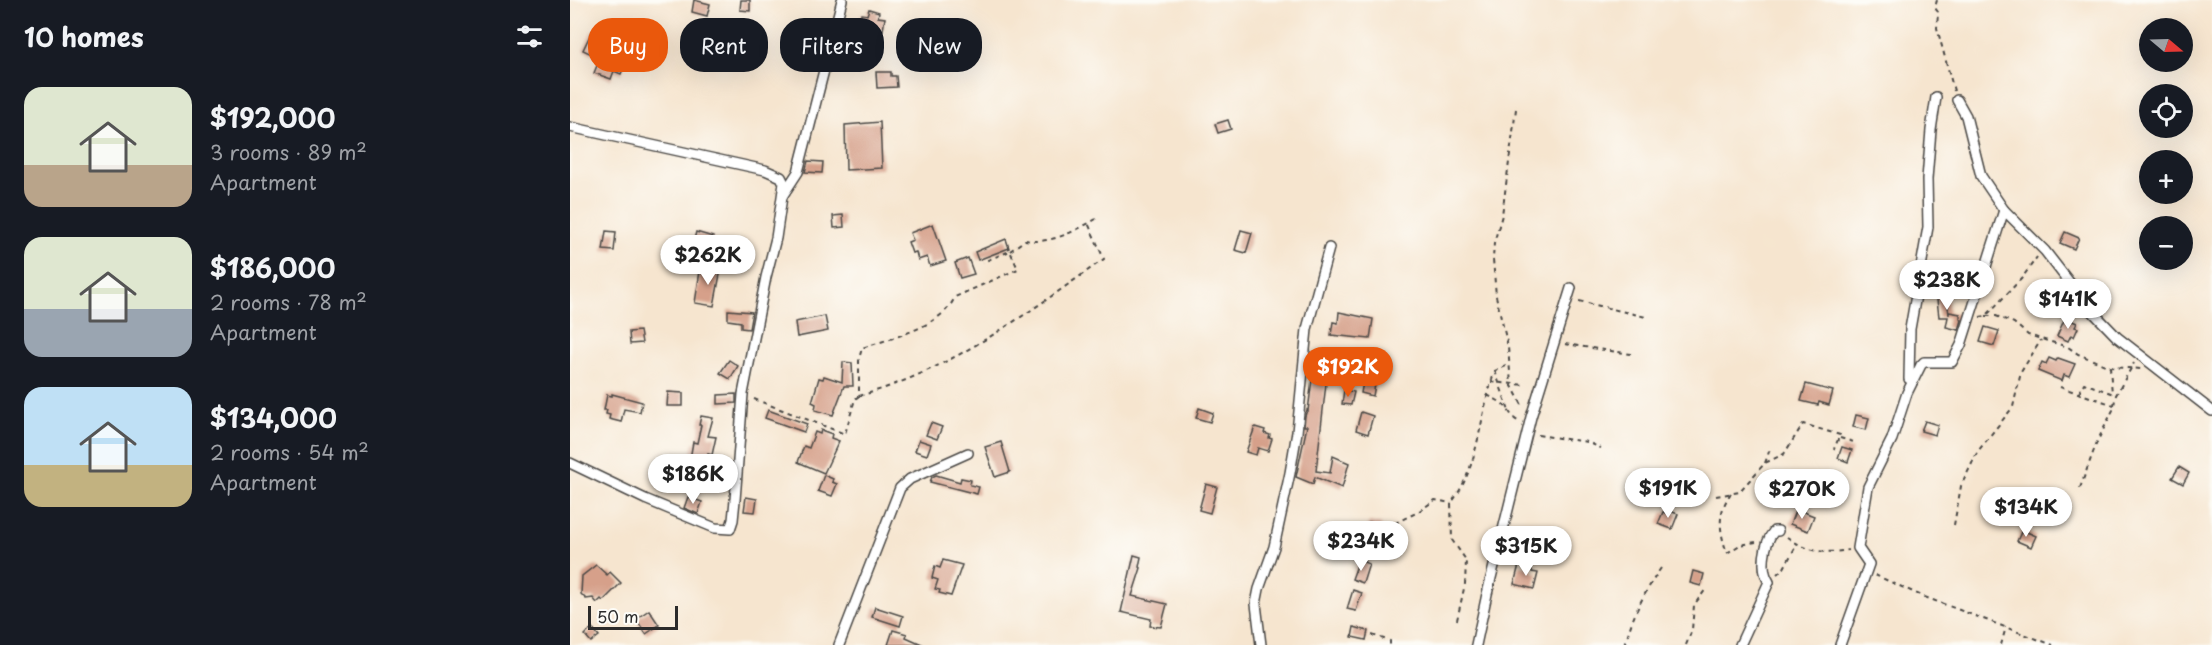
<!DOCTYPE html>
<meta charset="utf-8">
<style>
body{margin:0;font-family:"Playpen Sans",sans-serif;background:#20242c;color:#f1f3f6;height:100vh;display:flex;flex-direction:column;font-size:22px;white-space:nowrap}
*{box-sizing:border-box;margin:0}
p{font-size:20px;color:#9ea1a6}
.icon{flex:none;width:33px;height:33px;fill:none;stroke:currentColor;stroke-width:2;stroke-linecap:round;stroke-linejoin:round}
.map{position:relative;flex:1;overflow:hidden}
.side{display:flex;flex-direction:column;background:#171b24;width:570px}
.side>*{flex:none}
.guide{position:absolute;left:18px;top:18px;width:570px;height:54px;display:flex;gap:12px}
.needle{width:39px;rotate:109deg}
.fabs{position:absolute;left:1569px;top:18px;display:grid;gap:12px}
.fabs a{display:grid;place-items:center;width:54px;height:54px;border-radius:50%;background:#171b24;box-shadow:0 6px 24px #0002;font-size:30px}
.scale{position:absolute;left:18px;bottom:15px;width:90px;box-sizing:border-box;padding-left:6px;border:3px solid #2b2b2b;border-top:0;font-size:16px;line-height:21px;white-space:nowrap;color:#2b2b2b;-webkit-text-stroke:4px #fdfcf7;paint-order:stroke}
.price{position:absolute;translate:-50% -51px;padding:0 14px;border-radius:21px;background:#fff;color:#222;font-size:20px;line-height:39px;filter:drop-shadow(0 2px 3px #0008)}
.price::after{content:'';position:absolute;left:50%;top:36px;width:18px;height:14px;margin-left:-9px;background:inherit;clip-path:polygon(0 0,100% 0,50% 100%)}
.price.current{background:#ea580c;color:#fff}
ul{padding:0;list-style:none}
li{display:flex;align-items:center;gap:18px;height:150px;padding:0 24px}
li span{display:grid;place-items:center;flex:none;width:168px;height:120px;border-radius:18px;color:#555}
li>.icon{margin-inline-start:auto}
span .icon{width:72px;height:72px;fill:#fffc;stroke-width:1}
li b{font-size:26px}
h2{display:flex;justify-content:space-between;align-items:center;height:72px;padding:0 24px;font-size:26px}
.tag{padding:0 21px;border-radius:24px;background:#171b24;box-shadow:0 6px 24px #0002;font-size:21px;line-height:54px}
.tag.current{background:#ea580c;color:#fff}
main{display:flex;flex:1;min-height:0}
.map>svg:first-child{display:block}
.building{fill:#d6a08a}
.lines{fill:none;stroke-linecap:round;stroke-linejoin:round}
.minor-casing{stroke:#494744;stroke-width:12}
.path{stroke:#494744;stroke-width:2;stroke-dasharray:4.5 4.5;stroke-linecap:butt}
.minor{stroke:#fff;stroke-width:9}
</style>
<main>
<section class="side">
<h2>10 homes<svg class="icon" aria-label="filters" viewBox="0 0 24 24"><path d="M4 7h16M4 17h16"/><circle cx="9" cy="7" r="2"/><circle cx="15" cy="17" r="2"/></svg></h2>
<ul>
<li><span style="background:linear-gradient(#dfe7d0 65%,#b9a48a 0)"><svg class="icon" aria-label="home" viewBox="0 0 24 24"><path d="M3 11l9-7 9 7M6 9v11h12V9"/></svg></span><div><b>$192,000</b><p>3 rooms · 89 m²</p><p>Apartment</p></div></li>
<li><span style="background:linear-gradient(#dfe7d0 60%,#9aa5b1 0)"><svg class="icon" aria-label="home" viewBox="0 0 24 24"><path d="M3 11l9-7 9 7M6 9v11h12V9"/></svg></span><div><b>$186,000</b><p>2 rooms · 78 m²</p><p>Apartment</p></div></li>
<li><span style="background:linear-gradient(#bfe0f5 65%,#c2b280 0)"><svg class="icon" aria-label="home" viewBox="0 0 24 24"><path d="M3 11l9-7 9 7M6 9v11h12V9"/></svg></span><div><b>$134,000</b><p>2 rooms · 54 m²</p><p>Apartment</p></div></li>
</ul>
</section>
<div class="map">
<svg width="1642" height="645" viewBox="0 0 1642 645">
<rect width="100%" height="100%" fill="#fdfcf7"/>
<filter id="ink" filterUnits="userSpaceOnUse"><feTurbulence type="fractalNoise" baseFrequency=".0167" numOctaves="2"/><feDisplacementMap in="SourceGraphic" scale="12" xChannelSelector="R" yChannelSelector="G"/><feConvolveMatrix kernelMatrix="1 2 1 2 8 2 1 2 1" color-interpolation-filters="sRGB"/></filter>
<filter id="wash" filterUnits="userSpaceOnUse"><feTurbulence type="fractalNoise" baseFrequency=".008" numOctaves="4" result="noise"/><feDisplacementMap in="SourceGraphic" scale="24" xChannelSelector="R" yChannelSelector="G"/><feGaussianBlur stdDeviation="1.35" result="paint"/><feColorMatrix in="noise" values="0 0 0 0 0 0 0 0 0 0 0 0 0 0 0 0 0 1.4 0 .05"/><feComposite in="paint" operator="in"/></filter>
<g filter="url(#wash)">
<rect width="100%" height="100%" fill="#f6e5cf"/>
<g id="blocks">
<!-- building -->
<g class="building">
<path d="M 124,0 L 140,4 L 137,16 L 122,12 Z"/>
<path d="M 171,0 L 180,0 L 180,11 L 170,10 Z"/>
<path d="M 299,9 L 309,12 L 308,17 L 315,18 L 313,30 L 308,29 L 306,35 L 280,29 L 283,18 L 290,20 L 291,14 L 297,15 Z"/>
<path d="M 22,31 L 35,39 L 56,48 L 53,55 L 58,57 L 51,74 L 44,71 L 41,79 L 24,73 L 30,58 L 13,50 Z"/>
<path d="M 306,72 L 321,72 L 321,76 L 326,76 L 327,87 L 307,88 Z"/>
<path d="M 658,120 L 661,129 L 648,133 L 645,124 Z"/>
<path d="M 310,122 L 312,168 L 276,170 L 275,125 Z"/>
<path d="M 238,161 L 253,162 L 252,173 L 235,172 Z"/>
<path d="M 273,215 L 274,227 L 264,228 L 263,216 Z"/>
<path d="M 363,224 L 376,261 L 360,266 L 357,257 L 348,260 L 346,252 L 342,253 L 338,242 L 343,240 L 340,233 Z"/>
<path d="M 671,230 L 682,233 L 676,253 L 665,250 Z"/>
<path d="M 36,231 L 46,232 L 44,251 L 33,250 Z"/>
<path d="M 126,232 L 143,237 L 138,256 L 121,251 Z"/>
<path d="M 1495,232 L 1509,238 L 1504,249 L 1490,243 Z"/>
<path d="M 436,239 L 439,248 L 408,260 L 405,252 Z"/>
<path d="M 398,258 L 404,274 L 390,278 L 385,263 Z"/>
<path d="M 131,265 L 151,269 L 144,306 L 125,303 Z"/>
<path d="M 1376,290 L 1379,315 L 1379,312 L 1390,314 L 1390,319 L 1392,320 L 1389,330 L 1376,327 L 1378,317 L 1369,317 L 1366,291 Z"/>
<path d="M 158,310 L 182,312 L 179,329 L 171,328 L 171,322 L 158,320 Z"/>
<path d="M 769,312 L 803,319 L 800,339 L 761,335 L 763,322 L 768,323 Z"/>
<path d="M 255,316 L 258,331 L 227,337 L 225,322 Z"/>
<path d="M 1495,318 L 1507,323 L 1505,327 L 1508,328 L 1504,337 L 1501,335 L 1498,341 L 1487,336 Z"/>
<path d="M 1415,327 L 1429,331 L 1424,346 L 1410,342 Z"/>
<path d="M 70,331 L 72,343 L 60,344 L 59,332 Z"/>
<path d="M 1479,358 L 1486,361 L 1488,358 L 1505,364 L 1499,377 L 1494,375 L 1492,381 L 1468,371 L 1472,362 L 1476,364 Z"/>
<path d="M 159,360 L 168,366 L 160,379 L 150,373 Z"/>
<path d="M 273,362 L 282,363 L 283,386 L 274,386 L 263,415 L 245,410 L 246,404 L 242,402 L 249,378 L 253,379 L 254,376 L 272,382 Z"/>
<path d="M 744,364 L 758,366 L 746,471 L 760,473 L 763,456 L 779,463 L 772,488 L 745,477 L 743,484 L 726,477 L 737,426 L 734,426 L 735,416 L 737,410 L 738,411 Z"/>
<path d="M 794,377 L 806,379 L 803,396 L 791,393 Z"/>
<path d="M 1236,384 L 1263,391 L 1259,405 L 1249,402 L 1248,405 L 1231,401 Z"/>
<path d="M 774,390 L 784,392 L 781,405 L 772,404 Z"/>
<path d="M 98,392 L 113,393 L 113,406 L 97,406 Z"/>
<path d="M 42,394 L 72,402 L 70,412 L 54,409 L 51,422 L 39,419 L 40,415 L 36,414 L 37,410 L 34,410 L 37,395 L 42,396 Z"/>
<path d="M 166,394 L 166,403 L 148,404 L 148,395 Z"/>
<path d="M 629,408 L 643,413 L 640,422 L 626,418 Z"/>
<path d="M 198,410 L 237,424 L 234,432 L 195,418 Z"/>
<path d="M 791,412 L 803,416 L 798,434 L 786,430 Z"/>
<path d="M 1286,415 L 1299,418 L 1296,430 L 1283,427 Z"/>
<path d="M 131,416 L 143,418 L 138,436 L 146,437 L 142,455 L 138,454 L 136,463 L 120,459 L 123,442 L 127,443 L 131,425 L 129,425 Z"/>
<path d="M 1355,421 L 1368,425 L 1365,435 L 1351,431 Z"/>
<path d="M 361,423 L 372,427 L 367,439 L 356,435 Z"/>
<path d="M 685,427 L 695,430 L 694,433 L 700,435 L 699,438 L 702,439 L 698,451 L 688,448 L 686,455 L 676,452 Z"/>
<path d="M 251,430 L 262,434 L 261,438 L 269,441 L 254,473 L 228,462 L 234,446 L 239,448 L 245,432 L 250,434 Z"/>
<path d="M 349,440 L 361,444 L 357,455 L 345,451 Z"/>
<path d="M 431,442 L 440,472 L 425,477 L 415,447 Z"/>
<path d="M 1272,447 L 1282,450 L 1278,462 L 1268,458 Z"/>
<path d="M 97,457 L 111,461 L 108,473 L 94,469 Z"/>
<path d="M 1609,467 L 1619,473 L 1613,484 L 1602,478 Z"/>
<path d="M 254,475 L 263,479 L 262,482 L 267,484 L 262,496 L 248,491 Z"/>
<path d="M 366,475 L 390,482 L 391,478 L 401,480 L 400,485 L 409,487 L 407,494 L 360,482 L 362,477 Z"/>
<path d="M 636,484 L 647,487 L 640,513 L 629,510 Z"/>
<path d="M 118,497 L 132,502 L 128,514 L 114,508 Z"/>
<path d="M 176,497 L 187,499 L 185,512 L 174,511 Z"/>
<path d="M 1226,509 L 1244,516 L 1238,531 L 1220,524 Z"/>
<path d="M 1097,510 L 1108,514 L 1102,529 L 1088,524 L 1093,512 L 1096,513 Z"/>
<path d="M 799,522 L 812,525 L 810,529 L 819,532 L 814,548 L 793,542 Z"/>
<path d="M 1452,530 L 1466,536 L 1461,547 L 1447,541 Z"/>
<path d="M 564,555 L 571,557 L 569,567 L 571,568 L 562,596 L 597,604 L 591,627 L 580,626 L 581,619 L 551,612 Z"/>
<path d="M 373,560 L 392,565 L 381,596 L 369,593 L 370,590 L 365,589 L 368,580 L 362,578 L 365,566 L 370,568 Z"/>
<path d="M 789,560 L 799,564 L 793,583 L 782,579 Z"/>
<path d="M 26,565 L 37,575 L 40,572 L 51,583 L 33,601 L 31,599 L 27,603 L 23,598 L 16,599 L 11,594 L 12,576 Z"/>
<path d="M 949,565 L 962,569 L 962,572 L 968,573 L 964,589 L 944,584 Z"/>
<path d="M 1123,571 L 1134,574 L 1131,586 L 1120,583 Z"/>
<path d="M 783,590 L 792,593 L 786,611 L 777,609 Z"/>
<path d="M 305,607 L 333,616 L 330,626 L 302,617 Z"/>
<path d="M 79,610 L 89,625 L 76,634 L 66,619 Z"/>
<path d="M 784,627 L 798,631 L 796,640 L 782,637 Z"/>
<path d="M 22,628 L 29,636 L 21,642 L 15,635 Z"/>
<path d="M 323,630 L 337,634 L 336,637 L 354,645 L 318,645 Z"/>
</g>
</g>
</g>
<g filter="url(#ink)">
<use href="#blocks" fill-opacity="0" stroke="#494744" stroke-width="1.5"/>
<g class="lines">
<!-- minor casing -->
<g class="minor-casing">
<g id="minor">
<path d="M 1387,100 L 1396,116 L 1411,176 L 1434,210 L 1475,251 L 1520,309 L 1547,337 L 1642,411"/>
<path d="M 0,127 L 195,170 L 211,177 L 214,183 L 206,238 L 196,277 L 173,394 L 165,500 L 163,520 L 160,529 L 145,528 L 75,499 L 0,463"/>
<path d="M 213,195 L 228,172 L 272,0"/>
<path d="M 1339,379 L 1340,329 L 1358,227 L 1357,179 L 1361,130 L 1366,97"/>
<path d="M 269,645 L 330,488 L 340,479 L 398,453"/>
<path d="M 691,645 L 686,604 L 689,589 L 704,547 L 720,473 L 727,432 L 737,329 L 759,248"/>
<path d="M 906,645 L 917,594 L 961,417 L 1001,288"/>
<path d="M 1170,645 L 1199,582 C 1190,569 1194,543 1204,531 L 1208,531"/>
<path d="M 1270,645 L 1299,564 L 1288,548 L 1298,487 L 1322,439 L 1337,393 L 1351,365 L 1354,362 L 1382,362 L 1391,345 L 1434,210"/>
</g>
</g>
<!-- path -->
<g class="path">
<path d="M 1367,0 L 1365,8 L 1368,12 L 1367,28 L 1384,91"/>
<path d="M 946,109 L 932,215 L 924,243 L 923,259 L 926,296 L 938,347 L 941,384 L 952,405"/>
<path d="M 440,251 L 455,240 C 480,245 505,231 526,219"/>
<path d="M 1009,301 L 1076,317"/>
<path d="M 1416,316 L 1426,316 L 1444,323 L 1458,335 L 1498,347 L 1508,354 L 1540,367 L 1572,369"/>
<path d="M 1410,317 L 1416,316 L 1452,278 L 1467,257"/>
<path d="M 995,344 L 1061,354"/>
<path d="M 1540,367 L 1542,394"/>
<path d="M 925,371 L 939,411"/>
<path d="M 921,382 L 956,385"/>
<path d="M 1490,387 L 1544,405"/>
<path d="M 1509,393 L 1514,383 L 1546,395"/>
<path d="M 917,395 C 925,399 933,402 938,410 C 942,415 942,418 948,421"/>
<path d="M 289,396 C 380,371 458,313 534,259 L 518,223"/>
<path d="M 184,399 L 275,434 L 285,399 L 289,396 L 289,359 L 292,348 C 321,338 372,327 385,297 L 448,269 L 440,251 L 413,262"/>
<path d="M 968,435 L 1017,442 L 1031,448"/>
<path d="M 1270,438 L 1287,443"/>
<path d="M 1195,463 L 1200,449"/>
<path d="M 1510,488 L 1527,442 L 1543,410 L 1546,395 L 1564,363"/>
<path d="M 1161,493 C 1147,513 1149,530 1157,553 L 1170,545 L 1186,542"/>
<path d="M 1146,496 L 1169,492 L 1195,463 L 1214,454 L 1233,424 L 1270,435 L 1264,449"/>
<path d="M 1384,525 L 1391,486 L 1408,451 L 1443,407 L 1451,372 L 1471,340"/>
<path d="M 1217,537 C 1238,552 1253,554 1279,550"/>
<path d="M 819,557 L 821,525 L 848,512 L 865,500 L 881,503"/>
<path d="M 1207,574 L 1214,568 L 1227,544"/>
<path d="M 1305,575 L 1352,596 L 1483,645"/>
<path d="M 887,620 L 895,584 L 896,560 L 882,540 L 881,503 C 910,467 909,414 925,371 L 938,365"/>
<path d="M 802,635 L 820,641 L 820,645"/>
<path d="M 1055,645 C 1062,616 1074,593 1091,568"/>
<path d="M 1116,645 L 1122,630 L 1124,605 L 1136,589"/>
<path d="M 1431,645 L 1436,627"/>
</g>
<!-- minor -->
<use href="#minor" class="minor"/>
</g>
</g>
</svg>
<div class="fabs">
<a><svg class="needle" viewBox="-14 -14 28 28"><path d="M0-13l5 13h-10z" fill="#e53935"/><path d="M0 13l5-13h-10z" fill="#9ea1a6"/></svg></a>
<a><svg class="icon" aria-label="locate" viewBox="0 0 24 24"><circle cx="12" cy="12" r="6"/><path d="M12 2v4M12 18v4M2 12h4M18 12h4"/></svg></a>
<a>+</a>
<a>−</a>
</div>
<div class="scale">50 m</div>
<b class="price" style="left:138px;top:286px">$262K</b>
<b class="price" style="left:1377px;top:311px">$238K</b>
<b class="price" style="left:1498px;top:330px">$141K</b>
<b class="price current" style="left:778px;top:398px">$192K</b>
<b class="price" style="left:123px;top:505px">$186K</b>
<b class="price" style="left:1098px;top:519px">$191K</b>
<b class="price" style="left:1232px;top:520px">$270K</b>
<b class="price" style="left:1456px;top:538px">$134K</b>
<b class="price" style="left:791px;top:572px">$234K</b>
<b class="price" style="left:956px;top:577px">$315K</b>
<div class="guide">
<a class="tag current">Buy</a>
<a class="tag">Rent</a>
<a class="tag">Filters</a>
<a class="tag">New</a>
</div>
</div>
</main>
